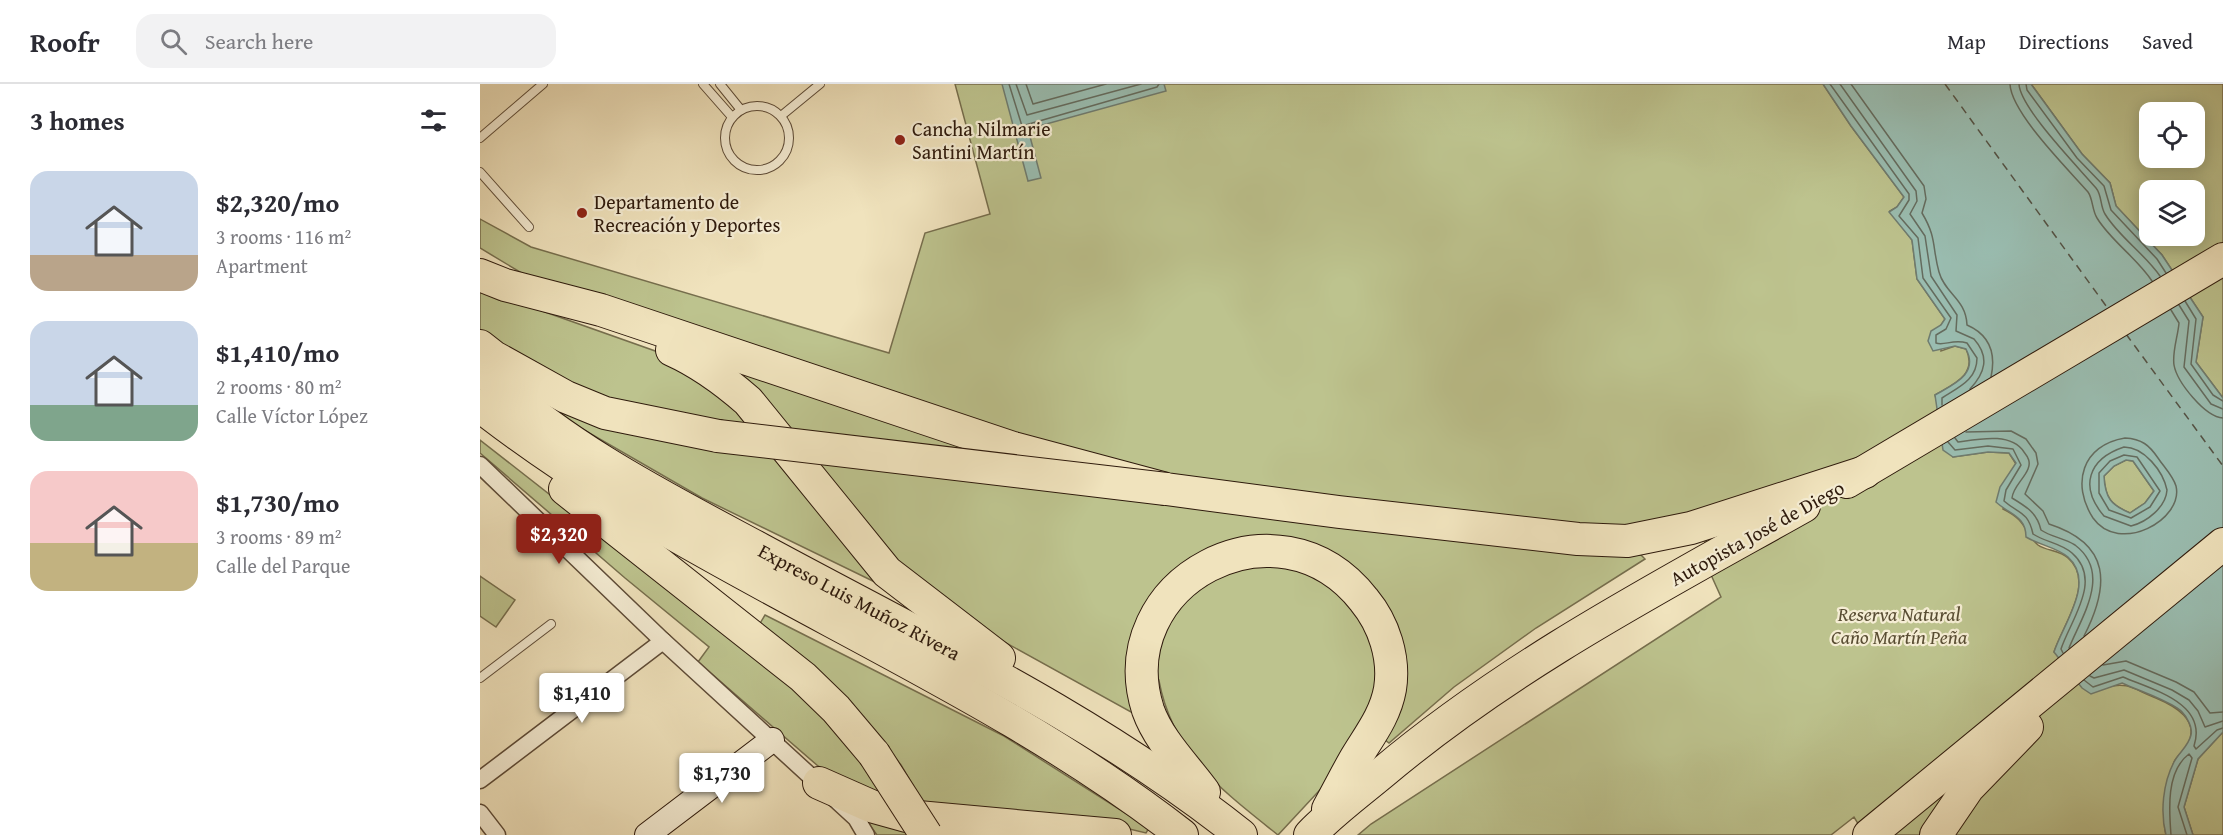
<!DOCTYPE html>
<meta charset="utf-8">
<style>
body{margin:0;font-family:"Gentium Book Plus",serif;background:#f2f2f3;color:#2b2b33;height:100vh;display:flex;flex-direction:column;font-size:22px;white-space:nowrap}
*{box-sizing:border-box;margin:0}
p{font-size:20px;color:#7c7c81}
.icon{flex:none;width:33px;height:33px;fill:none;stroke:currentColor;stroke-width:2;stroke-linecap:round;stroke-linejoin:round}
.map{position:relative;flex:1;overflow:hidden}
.sheet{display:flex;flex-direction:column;background:#fff;width:480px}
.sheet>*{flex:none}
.buttons{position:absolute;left:1659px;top:18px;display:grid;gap:12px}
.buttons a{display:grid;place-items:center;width:66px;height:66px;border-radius:12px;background:#fff;box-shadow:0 3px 15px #0003;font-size:30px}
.price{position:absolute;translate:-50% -51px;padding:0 14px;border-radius:6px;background:#fff;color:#222;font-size:20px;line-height:39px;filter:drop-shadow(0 2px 3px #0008)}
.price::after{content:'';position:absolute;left:50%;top:36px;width:18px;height:14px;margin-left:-9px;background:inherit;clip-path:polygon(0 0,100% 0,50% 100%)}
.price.current{background:#8f2418;color:#fff}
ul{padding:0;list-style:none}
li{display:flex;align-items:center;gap:18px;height:150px;padding:0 30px}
li span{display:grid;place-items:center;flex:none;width:168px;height:120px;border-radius:18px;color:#555}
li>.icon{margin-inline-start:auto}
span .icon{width:72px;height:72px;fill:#fffc;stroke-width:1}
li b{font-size:26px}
h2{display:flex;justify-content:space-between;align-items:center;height:72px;padding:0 30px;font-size:26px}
header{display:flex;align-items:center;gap:36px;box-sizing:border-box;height:84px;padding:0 30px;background:#fff;border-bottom:2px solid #e1e1e2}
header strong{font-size:28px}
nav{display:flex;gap:33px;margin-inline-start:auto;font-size:21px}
.search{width:420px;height:54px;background:#f2f2f3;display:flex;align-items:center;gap:15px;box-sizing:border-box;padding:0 21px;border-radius:18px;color:#7c7c81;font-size:22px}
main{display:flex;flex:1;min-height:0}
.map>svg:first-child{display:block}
.green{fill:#bdc38e;stroke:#766e4d;stroke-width:1.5;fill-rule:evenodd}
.water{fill:#9abeb2;stroke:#6f7c70;stroke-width:1.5;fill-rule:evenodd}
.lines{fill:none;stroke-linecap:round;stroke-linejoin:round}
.shore{stroke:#646c5f;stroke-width:1.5}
.ferry{stroke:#545346;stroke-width:1.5;stroke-dasharray:8 6;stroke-linecap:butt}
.lane-casing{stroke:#5e4c38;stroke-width:10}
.street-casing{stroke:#5e4c38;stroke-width:19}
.secondary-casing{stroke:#2e1a0c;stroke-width:26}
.highway-casing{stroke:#2e1a0c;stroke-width:34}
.lane{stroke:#f5edd4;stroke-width:8}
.street{stroke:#f5edd4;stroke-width:16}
.secondary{stroke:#f5edd4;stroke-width:24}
.highway{stroke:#f0e3bd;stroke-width:32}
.highway-bridge-casing{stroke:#2e1a0c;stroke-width:34;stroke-linecap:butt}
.highway-bridge{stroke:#f0e3bd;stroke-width:32}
.poi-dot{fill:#8f2418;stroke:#f5edd4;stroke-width:2}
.labels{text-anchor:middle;stroke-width:4.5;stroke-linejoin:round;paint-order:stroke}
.poi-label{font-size:20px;fill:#2e1a0c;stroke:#f5edd4;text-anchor:start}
.street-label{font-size:20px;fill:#2e1a0c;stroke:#f5edd4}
.park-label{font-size:20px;font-style:italic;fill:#594d33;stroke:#f5edd4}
</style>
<header>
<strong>Roofr</strong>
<div class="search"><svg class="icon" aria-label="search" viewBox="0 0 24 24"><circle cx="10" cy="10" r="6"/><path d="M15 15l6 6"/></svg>Search here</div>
<nav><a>Map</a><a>Directions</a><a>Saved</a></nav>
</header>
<main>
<section class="sheet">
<h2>3 homes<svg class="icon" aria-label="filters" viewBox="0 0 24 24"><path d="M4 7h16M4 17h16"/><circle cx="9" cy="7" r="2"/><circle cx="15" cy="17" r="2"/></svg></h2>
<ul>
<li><span style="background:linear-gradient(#c9d6e8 70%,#b9a48a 0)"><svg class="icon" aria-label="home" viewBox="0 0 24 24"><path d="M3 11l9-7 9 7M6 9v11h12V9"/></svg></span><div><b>$2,320/mo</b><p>3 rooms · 116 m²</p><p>Apartment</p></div></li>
<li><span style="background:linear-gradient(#c9d6e8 70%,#7fa58c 0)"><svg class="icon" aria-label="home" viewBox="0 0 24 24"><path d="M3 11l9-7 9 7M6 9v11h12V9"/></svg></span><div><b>$1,410/mo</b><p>2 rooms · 80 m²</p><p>Calle Víctor López</p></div></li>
<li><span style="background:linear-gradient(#f6c9c9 60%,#c2b280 0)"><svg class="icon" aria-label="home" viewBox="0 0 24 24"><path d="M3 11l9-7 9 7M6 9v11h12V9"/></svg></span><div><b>$1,730/mo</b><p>3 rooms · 89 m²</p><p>Calle del Parque</p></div></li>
</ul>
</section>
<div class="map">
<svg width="1743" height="751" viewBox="0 0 1743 751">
<rect width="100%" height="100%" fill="#f0e3bd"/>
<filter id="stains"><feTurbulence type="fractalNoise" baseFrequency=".00333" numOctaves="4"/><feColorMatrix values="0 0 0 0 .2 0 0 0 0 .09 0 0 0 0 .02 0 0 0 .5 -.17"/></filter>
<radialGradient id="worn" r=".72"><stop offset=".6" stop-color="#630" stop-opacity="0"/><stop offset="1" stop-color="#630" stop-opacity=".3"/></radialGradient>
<!-- green -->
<g class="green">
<path d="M 475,0 L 1343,0 L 1371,42 L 1424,113 L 1417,123 L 1410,127 L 1432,156 L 1437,195 L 1465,235 L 1461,241 L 1461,267 L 1475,262 L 1486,265 C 1498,290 1474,300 1455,311 L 1473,373 L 1508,368 L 1529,369 L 1536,380 L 1530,389 L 1523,425 C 1548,437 1543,448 1558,461 C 1566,467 1580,466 1588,474 C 1616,498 1583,540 1574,568 L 1628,603 C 1649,597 1656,607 1676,614 C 1695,622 1720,636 1708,660 C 1705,667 1697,671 1694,678 C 1687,696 1681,733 1686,751 L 1385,751 L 1374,733 L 1351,751 L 878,751 L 891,740 L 1241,513 L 1232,493 L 1219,427 L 1133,445 L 905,420 L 660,386 L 554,360 L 60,200 L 0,164 L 0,135 L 51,163 L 409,269 L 445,149 L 510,130 Z"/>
<path d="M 1551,0 L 1743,0 L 1743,314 L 1716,278 L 1723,233 L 1682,171 L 1636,122 L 1630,99 L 1602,70 ZM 1670,28 L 1714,28 L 1714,74 L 1670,74 ZM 1670,106 L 1714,106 L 1714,152 L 1670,152 Z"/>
<path d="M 0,205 L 195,274 L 280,343 L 211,334 L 114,315 L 0,251 Z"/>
<path d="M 210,262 L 505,369 L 310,350 Z"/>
<path d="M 86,319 L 304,371 L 399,500 L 222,414 L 78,331 Z"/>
<path d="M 0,356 L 299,590 L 369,657 L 412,718 L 360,696 L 338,682 L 218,578 L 229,563 L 145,494 L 0,369 Z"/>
<path d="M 326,374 L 1070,463 L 1161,471 L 1165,475 L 1056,544 L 974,603 L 909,659 L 900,652 L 864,680 L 798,751 C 743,707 693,671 679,597 L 660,633 L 454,519 Z"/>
<path d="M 1646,376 L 1653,377 L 1674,407 L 1665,419 L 1650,429 C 1631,421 1625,414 1624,392 L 1634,382 Z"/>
<path d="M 0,492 L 35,516 L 16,543 L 0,532 Z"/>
<path d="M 285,531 L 524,652 L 669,744 L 666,749 L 641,743 L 448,727 L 421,681 L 395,647 L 279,541 Z"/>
<path d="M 1743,648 L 1743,751 L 1713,751 L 1704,723 L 1718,675 Z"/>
<path d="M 383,732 L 424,739 L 431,751 L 397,751 Z"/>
</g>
<!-- water -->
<g class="water">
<path d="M 522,0 L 684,0 L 686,7 L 548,45 L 561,94 L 548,97 Z"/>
<path d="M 1343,0 L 1551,0 L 1602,70 L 1630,99 L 1636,122 L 1682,171 L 1723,233 L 1716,278 L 1743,314 L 1743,648 L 1718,675 L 1704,723 L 1713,751 L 1686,751 C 1680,728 1683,699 1694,678 C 1699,668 1708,663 1711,651 C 1713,642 1705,629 1697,624 C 1680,613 1659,607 1642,599 L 1611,610 L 1602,604 L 1574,568 C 1583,540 1616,498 1588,473 C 1576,463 1559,461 1546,453 C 1546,432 1530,431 1516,418 L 1520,403 L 1536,379 L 1529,369 L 1508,368 L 1473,373 L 1463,366 L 1455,311 C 1474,300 1499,290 1486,265 L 1475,262 L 1453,267 L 1448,257 L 1451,247 L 1461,241 L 1465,235 L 1437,195 L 1432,156 L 1409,128 L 1417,123 L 1424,113 L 1371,42 ZM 1646,376 L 1653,377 L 1674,407 L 1665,419 L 1650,429 C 1631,421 1625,414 1624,392 L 1634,382 Z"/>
</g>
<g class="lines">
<!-- shore -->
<g class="shore">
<path d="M 529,0 L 542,42 L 677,3 L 679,0"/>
<path d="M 536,0 L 547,31 L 661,0"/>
<path d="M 546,0 L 553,20 L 626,0"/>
<path d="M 1350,0 L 1429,110 L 1429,116 L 1419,132 L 1438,154 L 1443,194 L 1471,234 L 1466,245 L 1456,251 L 1456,259 C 1464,262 1473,255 1487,259 L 1497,274 C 1497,296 1479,303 1462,314 L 1462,321"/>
<path d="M 1360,0 L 1436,107 L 1437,117 L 1430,130 L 1445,152 L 1451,192 L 1477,231 L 1476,247 L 1494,255 C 1510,273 1505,289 1490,305"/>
<path d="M 1371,0 L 1444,102 L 1446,115 L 1442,129 C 1457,154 1452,163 1459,188 C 1465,210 1486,215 1487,241 C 1510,251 1516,270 1511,293"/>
<path d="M 1530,0 C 1531,29 1589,86 1608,108 C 1613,115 1612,126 1617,134 C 1631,157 1657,174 1672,197"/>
<path d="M 1539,0 C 1540,24 1599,84 1616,104 C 1622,111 1620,122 1625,130 C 1639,153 1664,169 1680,192"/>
<path d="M 1546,0 L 1547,6 L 1597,74 L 1624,102 L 1631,126 L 1677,175 L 1686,189"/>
<path d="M 1705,217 L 1716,235 L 1711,280 L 1733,311 L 1743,317"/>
<path d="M 1699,221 L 1709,237 L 1704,283 L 1731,320 L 1743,325"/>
<path d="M 1691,226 L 1699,239 C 1698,252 1692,268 1694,281 C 1697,298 1725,333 1743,334"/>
<path d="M 1486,348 L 1531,347 L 1546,355 L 1556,369 L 1558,380 L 1545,410 L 1563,427 L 1569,440 C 1631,460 1630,501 1604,552"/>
<path d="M 1475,354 L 1478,358 C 1499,355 1531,348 1544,368 C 1548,373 1551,378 1548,385 C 1544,395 1533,403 1532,414 C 1547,423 1557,429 1561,446 C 1571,453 1584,454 1595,461 C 1632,489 1602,532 1589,564"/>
<path d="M 1645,354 C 1662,355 1669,361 1678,374 C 1684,383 1693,392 1696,402 C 1704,436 1639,471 1613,434 C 1591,400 1602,361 1645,354 Z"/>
<path d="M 1468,358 L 1475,366 L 1508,362 L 1533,365 L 1541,381 L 1526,406 L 1524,417 C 1539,430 1548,427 1553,450 C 1565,458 1581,459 1592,469 C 1623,496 1591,535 1581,565 L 1583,569"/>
<path d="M 1644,363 C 1664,363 1683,387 1687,406 C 1686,423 1667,438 1651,442 L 1624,432 C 1599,403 1608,375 1644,363 Z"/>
<path d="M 1644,371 L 1657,373 L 1680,407 L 1670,423 L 1651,434 L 1629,426 L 1619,409 L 1619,389 L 1630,377 Z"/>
<path d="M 1623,581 L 1646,577 L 1696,598 L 1714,608 L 1730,629 L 1743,628"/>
<path d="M 1610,592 L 1614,594 L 1644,586 L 1692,606 L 1709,616 L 1718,627 L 1725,643 L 1743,637"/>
<path d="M 1604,596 L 1613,603 L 1643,593 C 1673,606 1728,619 1714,662 L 1716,665 L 1737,646 L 1743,644"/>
<path d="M 1691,751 C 1689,726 1686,687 1709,670 L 1712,674 L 1698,723 L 1707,751"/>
</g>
<!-- ferry -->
<g class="ferry">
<path d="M 1465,0 L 1629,226"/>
<path d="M 1646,250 L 1743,382"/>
</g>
<!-- lane casing -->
<g class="lane-casing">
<g id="lane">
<path d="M 223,0 L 252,33"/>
<path d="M 240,0 L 261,26"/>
<circle cx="277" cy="54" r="32"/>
<path d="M 301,32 L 340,0"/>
<path d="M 0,54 L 63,0"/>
<path d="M 0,88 L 49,143"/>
<path d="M 0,594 L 71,540"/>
</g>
</g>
<!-- street casing -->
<g class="street-casing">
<g id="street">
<path d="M 0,381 L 183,557 L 376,734 L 386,751"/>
<path d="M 0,696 L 183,557"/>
<path d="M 0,729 L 17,751"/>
</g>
</g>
<!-- secondary casing -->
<g class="secondary-casing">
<path id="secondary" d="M 167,751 L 292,656"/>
</g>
<!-- highway casing -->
<g class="highway-casing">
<g id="highway">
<path d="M 0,191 L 25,201 L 121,226 L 533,364 L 686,405 L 859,428 L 1098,455 L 1147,457 L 1211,444 L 1385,388"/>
<path d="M 0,262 L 14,273 L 86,313 L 125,329 L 238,352"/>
<path d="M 192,266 C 221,279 244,296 268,317 L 407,488 L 519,574"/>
<path id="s1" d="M 0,284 C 82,362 181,412 280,465 C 444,554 614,634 761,751"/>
<path d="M 0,322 C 217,492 485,582 702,751"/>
<path d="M 1367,398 L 1743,175"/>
<path d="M 85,405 L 323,593 L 356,625 L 394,670"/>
<path d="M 339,699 L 391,722 L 427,732 L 635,751"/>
<path d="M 724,708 C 705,682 679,657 668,626 C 627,498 798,406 884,516 C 904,540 915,574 910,605 C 905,633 888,653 874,677 C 865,693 857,709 848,725"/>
<path d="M 830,751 C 852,728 878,709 902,689 C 1030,581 1178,504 1324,422"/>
<path d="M 1389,751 L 1743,460"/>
<path d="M 1456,751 L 1488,704 L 1547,643"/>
</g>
</g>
<!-- lane -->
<use href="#lane" class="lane"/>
<!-- street -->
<use href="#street" class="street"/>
<!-- secondary -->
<use href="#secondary" class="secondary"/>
<!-- highway -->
<use href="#highway" class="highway"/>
<!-- highway-bridge casing -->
<g class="highway-bridge-casing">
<g id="highway-bridge">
<path d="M 238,352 L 686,405"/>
<path d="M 394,670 L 446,751"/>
</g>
</g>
<!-- highway-bridge -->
<use href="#highway-bridge" class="highway-bridge"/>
</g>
<!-- markers -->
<g class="poi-dot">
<circle cx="420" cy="56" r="6"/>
<circle cx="102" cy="129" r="6"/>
</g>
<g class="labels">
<!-- poi labels -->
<g class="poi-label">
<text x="432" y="52">Cancha Nilmarie<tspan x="432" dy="23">Santini Martín</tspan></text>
<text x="114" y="125">Departamento de<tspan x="114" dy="23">Recreación y Deportes</tspan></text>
</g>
<!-- street labels -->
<g class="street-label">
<text transform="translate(1277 449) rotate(-29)" y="7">Autopista José de Diego</text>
<text dy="7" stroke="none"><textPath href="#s1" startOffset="447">Expreso Luis Muñoz Rivera</textPath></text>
</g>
<!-- park labels -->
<g class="park-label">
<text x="1419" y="537">Reserva Natural<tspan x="1419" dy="23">Caño Martín Peña</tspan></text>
</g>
</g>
<rect width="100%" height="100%" filter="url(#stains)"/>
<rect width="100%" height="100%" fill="url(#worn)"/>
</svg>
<div class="buttons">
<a><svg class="icon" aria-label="locate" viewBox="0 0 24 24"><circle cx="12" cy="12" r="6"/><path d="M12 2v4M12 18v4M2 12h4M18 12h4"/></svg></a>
<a><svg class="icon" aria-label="layers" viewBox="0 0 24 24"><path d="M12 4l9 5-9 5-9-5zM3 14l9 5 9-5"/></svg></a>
</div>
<b class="price current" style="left:79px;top:481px">$2,320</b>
<b class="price" style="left:102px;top:640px">$1,410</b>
<b class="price" style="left:242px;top:720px">$1,730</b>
</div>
</main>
